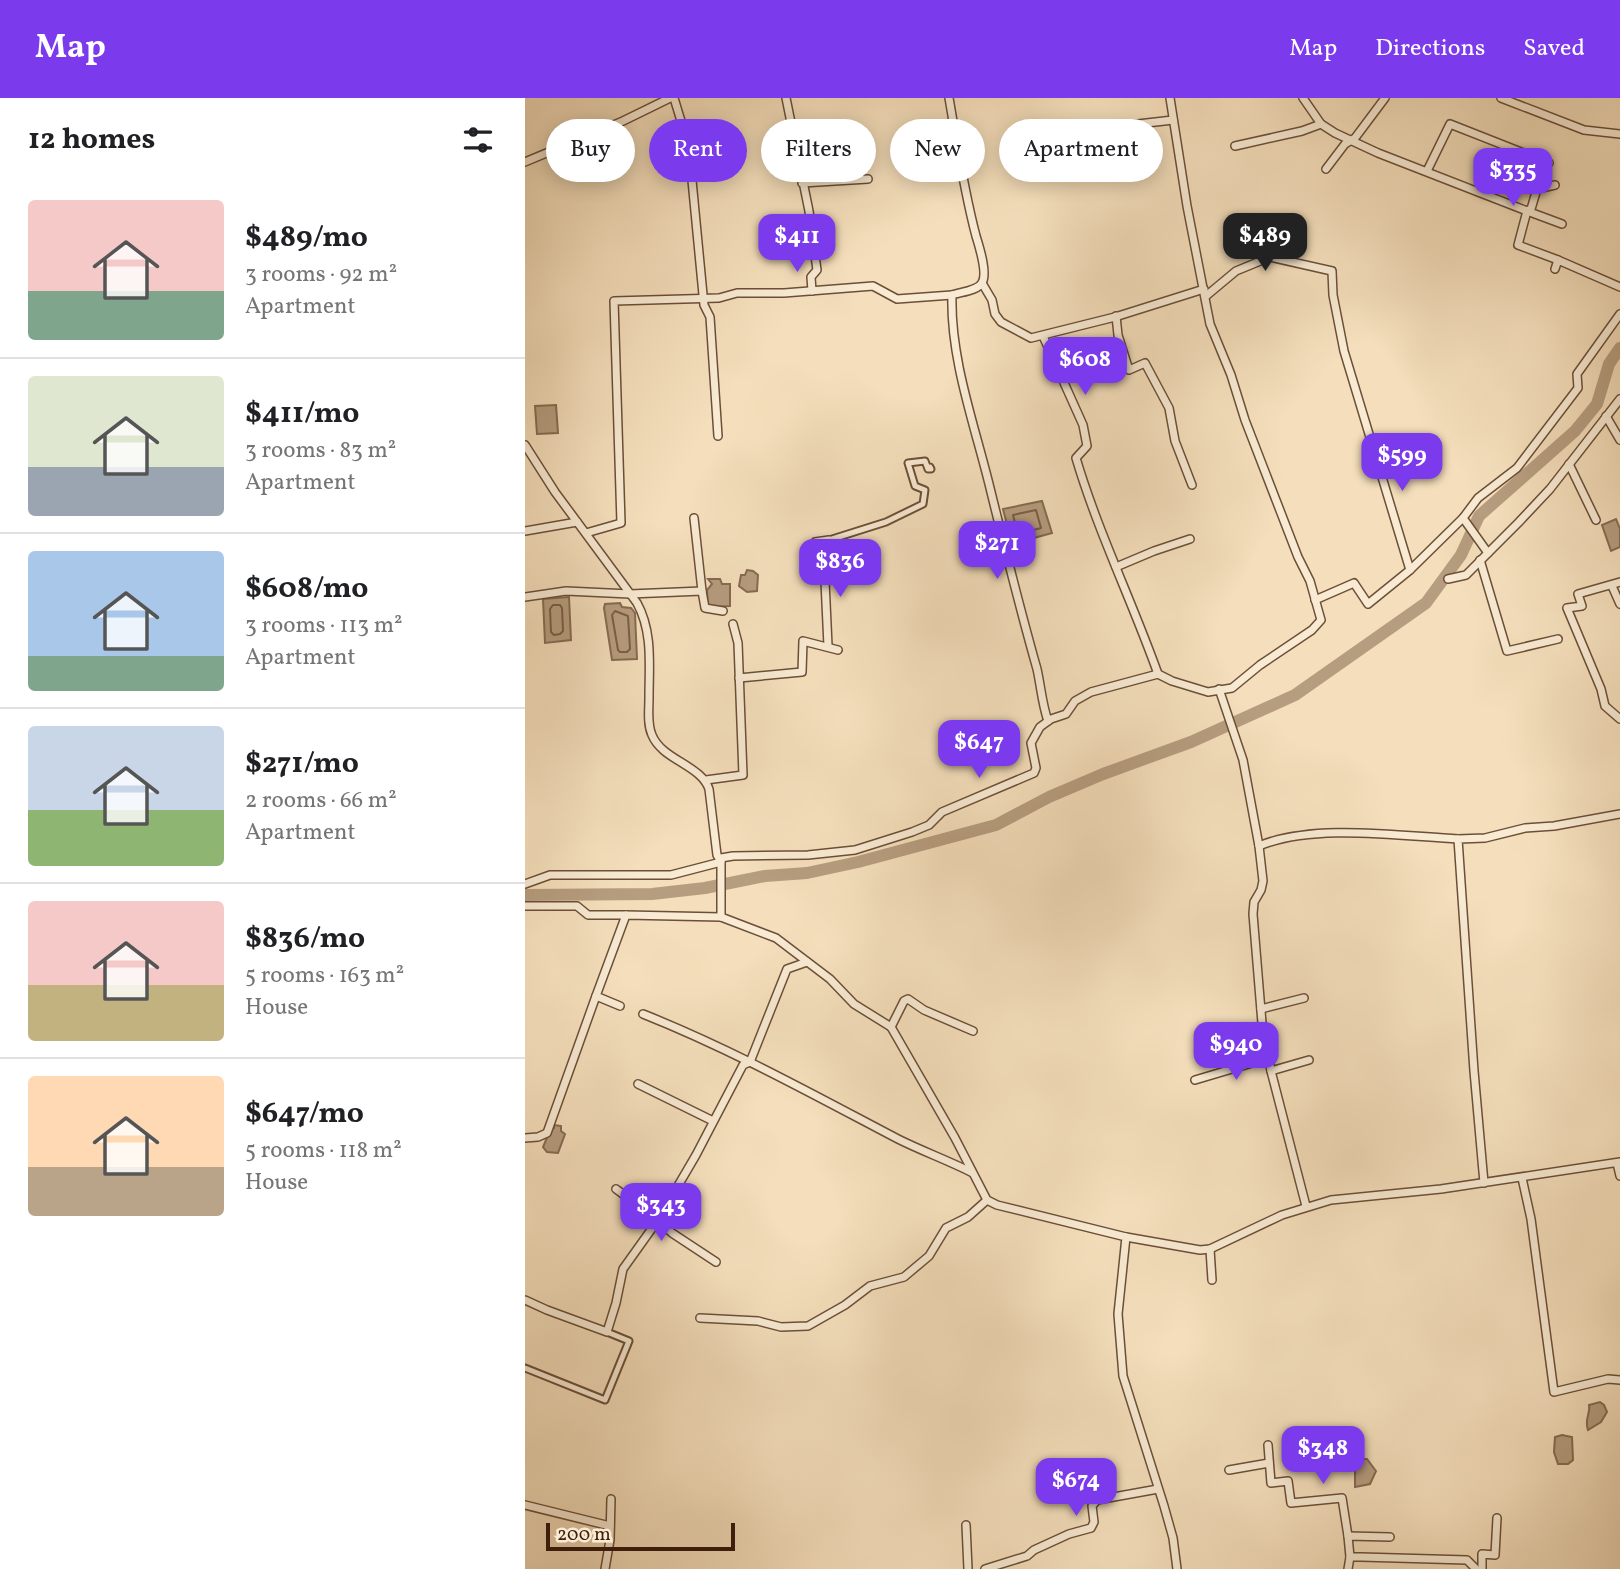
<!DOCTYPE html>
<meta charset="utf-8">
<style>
body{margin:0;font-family:Vollkorn,serif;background:#f2f2f2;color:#202124;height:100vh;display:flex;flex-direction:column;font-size:26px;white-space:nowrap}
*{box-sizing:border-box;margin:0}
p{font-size:23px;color:#757577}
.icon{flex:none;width:38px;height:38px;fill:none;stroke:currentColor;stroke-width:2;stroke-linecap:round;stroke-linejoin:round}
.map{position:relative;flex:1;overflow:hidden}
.sheet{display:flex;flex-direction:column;background:#fff;width:525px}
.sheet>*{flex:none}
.top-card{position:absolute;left:21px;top:21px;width:665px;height:63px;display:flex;gap:14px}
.scale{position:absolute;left:21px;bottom:18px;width:189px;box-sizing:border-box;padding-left:7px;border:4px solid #3f1f0b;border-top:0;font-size:19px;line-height:24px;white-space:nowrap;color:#3f1f0b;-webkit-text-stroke:5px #f8ead3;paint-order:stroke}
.price{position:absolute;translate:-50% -60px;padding:0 16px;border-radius:14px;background:#7c3aed;color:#fff;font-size:23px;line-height:46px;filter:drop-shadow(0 2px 4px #0008)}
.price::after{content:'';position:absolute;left:50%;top:42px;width:21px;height:16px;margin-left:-10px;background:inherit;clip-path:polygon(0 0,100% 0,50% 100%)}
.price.selected{background:#222;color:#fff}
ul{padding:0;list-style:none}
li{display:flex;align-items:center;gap:21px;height:175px;padding:0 28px}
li+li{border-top:2px solid #e0e0e0}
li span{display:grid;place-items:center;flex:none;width:196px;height:140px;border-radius:7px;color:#555}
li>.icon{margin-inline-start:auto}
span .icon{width:84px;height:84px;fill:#fffc;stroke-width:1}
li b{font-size:30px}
h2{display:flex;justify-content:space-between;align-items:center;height:84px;padding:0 28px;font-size:30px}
.pill{padding:0 24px;border-radius:32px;background:#fff;box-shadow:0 4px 18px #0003;font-size:24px;line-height:63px}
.pill.selected{background:#7c3aed;color:#fff}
header{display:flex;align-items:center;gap:42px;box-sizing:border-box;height:98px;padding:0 35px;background:#7c3aed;color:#fff}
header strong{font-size:33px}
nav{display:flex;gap:38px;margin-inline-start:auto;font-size:24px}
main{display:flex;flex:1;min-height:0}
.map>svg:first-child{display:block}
.water{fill:#b69d7f;stroke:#866b51;stroke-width:2}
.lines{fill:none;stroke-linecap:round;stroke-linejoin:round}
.shore{stroke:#7a5e45;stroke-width:2}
.river{stroke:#b69d7f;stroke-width:12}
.pedestrian-casing{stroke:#6c4f37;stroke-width:9}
.minor-casing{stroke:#6c4f37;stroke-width:10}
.pedestrian{stroke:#f8ead3;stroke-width:5}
.minor{stroke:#f8ead3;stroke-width:7}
</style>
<header>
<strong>Map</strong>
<nav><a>Map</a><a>Directions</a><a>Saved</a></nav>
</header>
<main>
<section class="sheet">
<h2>12 homes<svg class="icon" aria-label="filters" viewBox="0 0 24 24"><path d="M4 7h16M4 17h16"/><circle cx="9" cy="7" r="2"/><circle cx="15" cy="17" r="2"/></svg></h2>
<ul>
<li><span style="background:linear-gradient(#f6c9c9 65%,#7fa58c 0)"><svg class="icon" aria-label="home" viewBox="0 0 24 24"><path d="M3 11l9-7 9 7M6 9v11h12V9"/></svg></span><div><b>$489/mo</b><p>3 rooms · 92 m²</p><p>Apartment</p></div></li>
<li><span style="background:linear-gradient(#dfe7d0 65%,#9aa5b1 0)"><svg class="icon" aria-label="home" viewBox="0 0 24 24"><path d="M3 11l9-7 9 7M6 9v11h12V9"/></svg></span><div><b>$411/mo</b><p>3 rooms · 83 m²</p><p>Apartment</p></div></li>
<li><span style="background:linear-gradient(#a9c7e8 75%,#7fa58c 0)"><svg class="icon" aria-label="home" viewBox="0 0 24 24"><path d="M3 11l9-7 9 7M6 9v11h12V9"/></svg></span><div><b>$608/mo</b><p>3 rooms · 113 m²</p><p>Apartment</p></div></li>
<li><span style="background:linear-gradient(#c9d6e8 60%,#8fb573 0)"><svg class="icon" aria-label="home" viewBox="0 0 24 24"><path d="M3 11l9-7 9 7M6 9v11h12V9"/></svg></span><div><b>$271/mo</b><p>2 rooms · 66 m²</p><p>Apartment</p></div></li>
<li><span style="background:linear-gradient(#f6c9c9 60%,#c2b280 0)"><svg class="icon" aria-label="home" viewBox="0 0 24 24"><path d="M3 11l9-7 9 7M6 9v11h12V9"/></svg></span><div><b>$836/mo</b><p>5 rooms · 163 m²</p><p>House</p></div></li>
<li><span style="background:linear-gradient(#ffd9b3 65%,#b9a48a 0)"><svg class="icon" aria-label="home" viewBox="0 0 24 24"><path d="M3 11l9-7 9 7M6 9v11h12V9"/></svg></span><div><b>$647/mo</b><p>5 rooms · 118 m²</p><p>House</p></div></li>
</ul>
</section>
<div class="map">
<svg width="1095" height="1471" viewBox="0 0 1095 1471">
<rect width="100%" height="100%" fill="#f4debb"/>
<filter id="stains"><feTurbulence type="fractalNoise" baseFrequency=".00286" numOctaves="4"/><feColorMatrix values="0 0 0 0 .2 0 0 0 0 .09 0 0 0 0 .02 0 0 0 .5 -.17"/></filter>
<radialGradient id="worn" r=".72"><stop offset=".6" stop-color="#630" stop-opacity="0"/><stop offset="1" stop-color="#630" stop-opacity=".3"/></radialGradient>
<!-- water -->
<g class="water">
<path d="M 31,307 L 33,335 L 12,336 L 10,308 Z"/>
<path d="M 517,403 L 527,435 L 487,446 L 478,411 Z"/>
<path d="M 1091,421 L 1095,431 L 1095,449 L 1086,453 L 1077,427 Z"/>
<path d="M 222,472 L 228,473 L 233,477 L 232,493 L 222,494 L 214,488 L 216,477 L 220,477 Z"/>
<path d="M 183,481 L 195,481 L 197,486 L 205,486 L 205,508 L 183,509 L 182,492 L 187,486 Z"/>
<path d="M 44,499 L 46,542 L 20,545 L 18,501 Z"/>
<path d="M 95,505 L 97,509 L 106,510 L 110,515 L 112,561 L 87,562 L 79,510 L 80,506 Z"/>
<path d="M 29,1027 L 36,1028 L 36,1033 L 40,1036 L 33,1055 L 22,1054 L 18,1049 L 26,1030 L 29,1030 Z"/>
<path d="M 1075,1304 L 1079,1307 L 1082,1314 L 1076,1324 L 1063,1332 C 1059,1320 1066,1316 1064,1307 Z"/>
<path d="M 1037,1337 L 1047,1339 L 1048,1362 L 1043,1366 L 1033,1366 L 1029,1354 L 1030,1339 Z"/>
<path d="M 835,1361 L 842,1361 L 851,1373 L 845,1386 L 830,1389 L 830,1364 Z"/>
</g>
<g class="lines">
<!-- shore -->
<g class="shore">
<path d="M 511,412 L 516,430 L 493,436 L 488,417 Z"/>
<path d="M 28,507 L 35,507 L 37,510 L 38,533 L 35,536 L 29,537 L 26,534 L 25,511 Z"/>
<path d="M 90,513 L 103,518 L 105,551 L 102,554 L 95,554 L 93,552 L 87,517 Z"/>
</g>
<!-- river -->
<path class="river" d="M 0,797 L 127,796 L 180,790 L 240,778 L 282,775 L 333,764 L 471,727 L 524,699 L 578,676 L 666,644 L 770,597 L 901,505 L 936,457 L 954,418 L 1050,333 L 1072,306 L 1084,266 L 1095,250"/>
<!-- pedestrian casing -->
<g class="pedestrian-casing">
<g id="pedestrian">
<path d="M 304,442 L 361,424 L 398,406 L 400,392 L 390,388 L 383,365 L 400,363 L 403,371 L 406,371 L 405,369"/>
<path d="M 0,1270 L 80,1302 L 104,1243 L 82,1234"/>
</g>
</g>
<!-- minor casing -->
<g class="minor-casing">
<g id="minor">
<path d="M 149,0 L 156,23 L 166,72 L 179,207 L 185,219 L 193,338"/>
<path d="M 261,0 L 284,113 L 292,172 L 286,179 L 287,193"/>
<path d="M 424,0 C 432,46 439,93 451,138 C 454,148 463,175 457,185 C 452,193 435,194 427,197 C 425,261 450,328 465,390 C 480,451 495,511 512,571 C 516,589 517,606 523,623"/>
<path d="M 778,0 L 796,26"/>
<path d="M 976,0 L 1059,32 L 1095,36"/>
<path d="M 515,40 L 569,31 L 648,22"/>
<path d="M 710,48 L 777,33 L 796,26 L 810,35 L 853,55 L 1002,113 L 993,147 L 1033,162"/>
<path d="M 0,64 L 98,23 L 145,0"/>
<path d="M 801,71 L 820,46 L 830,40 L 860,0"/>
<path d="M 902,73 L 925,26 L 1024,65"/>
<path d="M 277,85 L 343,81"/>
<path d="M 1030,87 L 1012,91 L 1006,111 L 1002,113 L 1037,126"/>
<path d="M 1030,171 L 1033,162 L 1095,189"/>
<path d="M 457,185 L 467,202 L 470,216 L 476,224 L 506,240 L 590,219 L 679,191"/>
<path d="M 681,198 L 711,173 L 745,159 L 807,173 L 808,197 L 819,253 L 885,472"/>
<path d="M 591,218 L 593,237 L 604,272 L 620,265 L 644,310 L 650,343 L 667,387"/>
<path d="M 518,238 L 558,327 L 562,348 L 551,360 C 573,434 607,503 633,576"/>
<path d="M 1081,318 L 1095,342"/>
<path d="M 0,347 L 30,394 L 112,505 C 128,534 124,567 124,600 C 124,612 122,626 127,637 C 137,662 176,667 184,691 L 192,757 L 196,764 L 196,819 L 251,840 L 305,881 L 329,906 L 366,929 L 430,1040 L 462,1102 L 472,1107 L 601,1139 L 593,1216 L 598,1278 L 639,1408 L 648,1440 L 652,1471"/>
<path d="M 1044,366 L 1071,422"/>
<path d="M 169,420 L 177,493"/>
<path d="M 938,420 L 963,455"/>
<path d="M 0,433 L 52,424"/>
<path d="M 61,435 L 96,425 L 89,203 L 194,200 L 212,195 L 259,195 L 348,188 L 372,201 L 427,197"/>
<path d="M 955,462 L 982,553 L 1033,541"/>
<path d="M 591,469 L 629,453 L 665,441"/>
<path d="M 923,481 L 941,477 L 994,424 L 1025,391 L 1095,301"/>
<path d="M 1095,484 L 1053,496 L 1057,508 L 1042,510 L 1076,591 L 1080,608 L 1095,621"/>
<path d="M 1087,488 L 1095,506"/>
<path d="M 0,499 L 41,493 L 105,496 L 177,493 L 180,510 L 198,513"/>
<path d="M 790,502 L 829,485 L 843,506 L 885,472 L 938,420 L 953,400 L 992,370 L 1053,290 L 1052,276 L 1095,216"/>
<path d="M 303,548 L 300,483 L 293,475 L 290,444 L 304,442"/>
<path d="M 214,580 L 277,574 L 278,543 L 313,552"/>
<path d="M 694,591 L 718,662 L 734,748 L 738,783 L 736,792 L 729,804 L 728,816 L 737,925 L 746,973 L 781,1108"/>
<path d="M 181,682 L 218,677 L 213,545 L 208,526"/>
<path d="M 734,748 C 788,725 875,738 933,741"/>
<path d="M 0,786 L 25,777 L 146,777 L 196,764 L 196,760 L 208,758 L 283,757 L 330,752 L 387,734 L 404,727 L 417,714 L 509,675 L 511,670 L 506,645 L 515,629 L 526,621 L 541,616 L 550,603 L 566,594 L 633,576 L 647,583 L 683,594 L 707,590 L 735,567 L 787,532 L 796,522 L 785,483 L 773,459 L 720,322 L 706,277 L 685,226 L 662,108 L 645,0"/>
<path d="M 0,808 L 52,808 L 63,817 L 101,817"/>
<path d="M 95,908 L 71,898 L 101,817 L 196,819"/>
<path d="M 736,911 L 779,900"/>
<path d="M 118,916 C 206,951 289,997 373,1041 C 397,1053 422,1062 446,1074"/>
<path d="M 366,929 L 379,903 L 383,901 L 399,912 L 448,933"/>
<path d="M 746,973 L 784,962"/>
<path d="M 670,982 L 744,960"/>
<path d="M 113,986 L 188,1023"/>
<path d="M 0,1040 L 13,1039 L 22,1035 L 71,898"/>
<path d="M 1092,1065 L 1095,1078"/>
<path d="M 997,1080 L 1006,1121 L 1029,1294 L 1083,1281 L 1095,1282"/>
<path d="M 959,1085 L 949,973 L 933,741 L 960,740 L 1000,730 L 1029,728 L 1095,716"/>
<path d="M 91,1091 L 133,1122 L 147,1135 L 191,1164"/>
<path d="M 601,1139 L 675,1152 L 685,1151 L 757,1117 L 806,1102 L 916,1091 L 1095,1064"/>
<path d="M 685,1151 L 687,1182"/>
<path d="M 0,1202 L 22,1212 L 82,1234 L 91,1205 L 98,1171 L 133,1122 L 171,1057 L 218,967 L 225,964 L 262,871 L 282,864"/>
<path d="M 175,1220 L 233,1223 L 256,1229 L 283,1228 L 320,1207 L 345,1188 L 379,1179 L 404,1158 L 421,1130 L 443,1119 L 462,1102"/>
<path d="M 743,1347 L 746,1385 L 763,1383 L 766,1405 L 817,1400 L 823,1438"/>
<path d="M 704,1372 L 744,1365"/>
<path d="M 0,1407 L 85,1428"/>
<path d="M 441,1427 L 443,1471"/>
<path d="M 825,1459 L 823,1438 L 865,1439"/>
<path d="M 80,1471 L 85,1442 L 86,1401"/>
<path d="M 460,1471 L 502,1458 L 509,1452 L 544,1436 L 566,1430 L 569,1424 L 567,1408 L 572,1402 L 633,1391"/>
<path d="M 823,1471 L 825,1459 L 836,1459 L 942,1462 L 951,1471"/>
<path d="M 957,1471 L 957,1456 L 970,1457 L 972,1420"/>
</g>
</g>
<!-- pedestrian -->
<use href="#pedestrian" class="pedestrian"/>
<!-- minor -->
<use href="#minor" class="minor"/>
</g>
<rect width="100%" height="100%" filter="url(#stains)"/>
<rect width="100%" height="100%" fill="url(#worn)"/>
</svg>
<div class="scale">200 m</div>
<b class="price" style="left:988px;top:110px">$335</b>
<b class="price selected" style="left:740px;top:175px">$489</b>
<b class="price" style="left:272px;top:176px">$411</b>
<b class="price" style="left:560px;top:299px">$608</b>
<b class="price" style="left:877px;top:395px">$599</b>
<b class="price" style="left:472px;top:483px">$271</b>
<b class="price" style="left:315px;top:501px">$836</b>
<b class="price" style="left:454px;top:682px">$647</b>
<b class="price" style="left:711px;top:984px">$940</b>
<b class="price" style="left:136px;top:1145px">$343</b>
<b class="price" style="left:798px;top:1388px">$348</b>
<b class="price" style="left:551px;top:1420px">$674</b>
<div class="top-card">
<a class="pill">Buy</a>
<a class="pill selected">Rent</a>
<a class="pill">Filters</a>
<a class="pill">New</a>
<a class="pill">Apartment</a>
</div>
</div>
</main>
